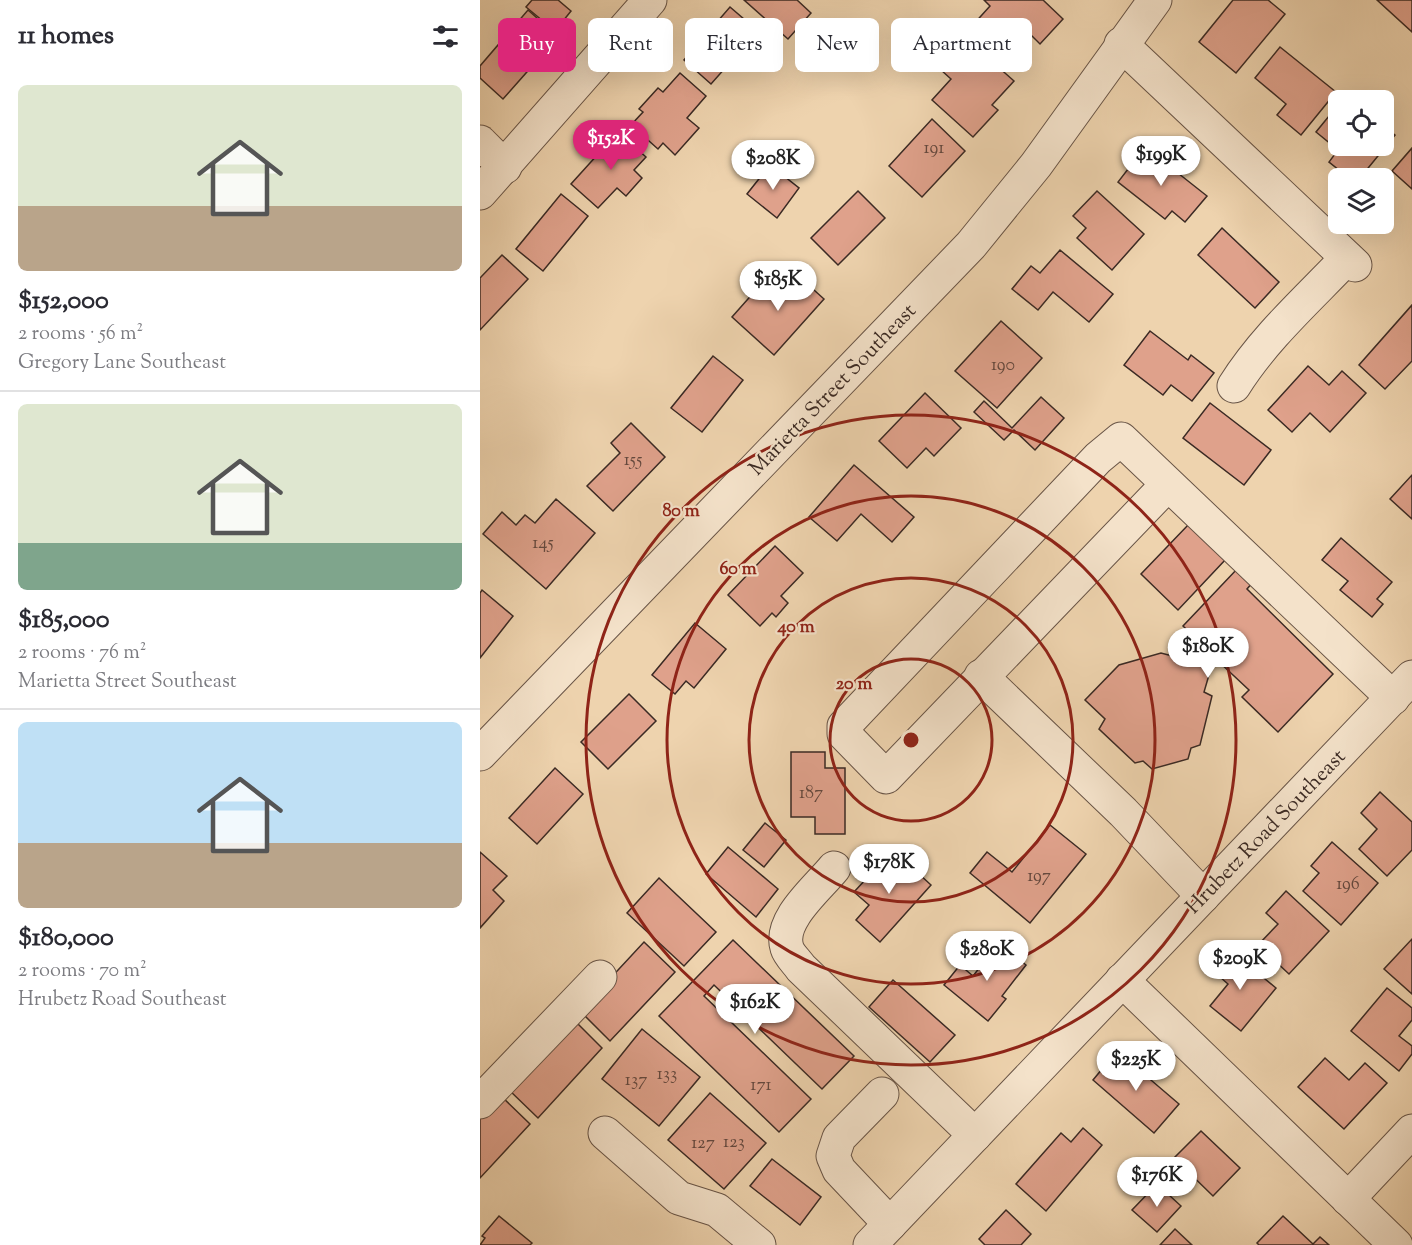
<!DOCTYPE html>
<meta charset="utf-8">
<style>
body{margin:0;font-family:"Sorts Mill Goudy",serif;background:#f7f7f7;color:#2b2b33;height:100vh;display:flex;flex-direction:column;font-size:22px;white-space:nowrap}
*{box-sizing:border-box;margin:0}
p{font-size:20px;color:#7c7c81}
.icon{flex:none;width:33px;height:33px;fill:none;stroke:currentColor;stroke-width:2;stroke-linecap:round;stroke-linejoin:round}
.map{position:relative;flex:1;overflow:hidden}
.panel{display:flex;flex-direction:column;background:#fff;width:480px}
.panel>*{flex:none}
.guide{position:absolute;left:18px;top:18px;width:570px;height:54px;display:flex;gap:12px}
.controls{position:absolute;left:848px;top:90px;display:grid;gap:12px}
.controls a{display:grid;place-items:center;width:66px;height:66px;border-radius:9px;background:#fff;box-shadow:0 6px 24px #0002;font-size:30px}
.price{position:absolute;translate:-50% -51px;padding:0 14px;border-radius:21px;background:#fff;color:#222;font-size:20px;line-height:39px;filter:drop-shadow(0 2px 3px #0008)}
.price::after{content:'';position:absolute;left:50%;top:36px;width:18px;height:14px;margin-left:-9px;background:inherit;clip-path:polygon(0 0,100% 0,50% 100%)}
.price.on{background:#db2777;color:#fff}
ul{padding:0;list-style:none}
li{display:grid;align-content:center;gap:12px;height:318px;padding:0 18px}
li+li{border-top:2px solid #e1e1e2}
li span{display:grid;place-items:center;height:186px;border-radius:9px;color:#555}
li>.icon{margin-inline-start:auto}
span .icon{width:108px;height:108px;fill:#fffc;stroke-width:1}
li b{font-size:26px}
h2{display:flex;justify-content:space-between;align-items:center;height:72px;padding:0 18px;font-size:26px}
.pill{padding:0 21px;border-radius:9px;background:#fff;box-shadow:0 6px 24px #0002;font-size:21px;line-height:54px}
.pill.on{background:#db2777;color:#fff}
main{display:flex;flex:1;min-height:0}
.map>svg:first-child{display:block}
.building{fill:#dfa18b;stroke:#3b2a24;stroke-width:1.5}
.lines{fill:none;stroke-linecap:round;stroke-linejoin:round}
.minor-casing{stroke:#685446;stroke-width:35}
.minor{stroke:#f4e2ca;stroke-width:33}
.ring{fill:none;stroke:#8f2418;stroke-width:3}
.labels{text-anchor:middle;stroke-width:4.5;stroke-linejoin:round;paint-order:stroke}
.number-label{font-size:18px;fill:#64483e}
.street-label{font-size:21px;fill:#3b2a24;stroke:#f4e2ca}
.centre{fill:#8f2418;stroke:#f4e2ca;stroke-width:3}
.ring-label{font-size:18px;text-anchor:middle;font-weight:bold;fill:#8f2418;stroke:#f4e2ca;stroke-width:4.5;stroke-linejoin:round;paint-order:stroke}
</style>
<main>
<section class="panel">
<h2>11 homes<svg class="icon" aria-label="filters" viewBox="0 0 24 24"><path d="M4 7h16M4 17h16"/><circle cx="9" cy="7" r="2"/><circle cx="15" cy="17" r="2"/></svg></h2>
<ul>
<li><span style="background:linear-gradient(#dfe7d0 65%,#b9a48a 0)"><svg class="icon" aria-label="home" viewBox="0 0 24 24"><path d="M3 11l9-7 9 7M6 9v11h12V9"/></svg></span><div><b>$152,000</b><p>2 rooms · 56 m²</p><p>Gregory Lane Southeast</p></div></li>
<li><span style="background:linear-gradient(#dfe7d0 75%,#7fa58c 0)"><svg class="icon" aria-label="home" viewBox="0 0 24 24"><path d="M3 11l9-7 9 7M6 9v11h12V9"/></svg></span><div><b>$185,000</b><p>2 rooms · 76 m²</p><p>Marietta Street Southeast</p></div></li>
<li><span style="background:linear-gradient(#bfe0f5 65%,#b9a48a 0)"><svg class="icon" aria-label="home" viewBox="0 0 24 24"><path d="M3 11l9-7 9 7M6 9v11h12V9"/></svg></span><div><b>$180,000</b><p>2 rooms · 70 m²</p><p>Hrubetz Road Southeast</p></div></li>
</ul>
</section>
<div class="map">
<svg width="932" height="1245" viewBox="0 0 932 1245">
<rect width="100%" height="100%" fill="#eed3ae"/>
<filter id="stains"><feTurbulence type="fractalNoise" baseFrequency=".00333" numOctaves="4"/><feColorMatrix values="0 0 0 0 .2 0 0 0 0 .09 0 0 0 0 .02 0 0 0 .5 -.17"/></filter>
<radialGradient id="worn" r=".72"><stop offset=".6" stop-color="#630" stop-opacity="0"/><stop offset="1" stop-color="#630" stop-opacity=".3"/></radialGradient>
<!-- building -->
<g class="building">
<path d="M 52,0 L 78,0 L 91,11 L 75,31 L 46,7 Z"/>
<path d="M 264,0 L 317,0 L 331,13 L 308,39 Z"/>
<path d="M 504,0 L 563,0 L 583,19 L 560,44 L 545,29 L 522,54 L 492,26 L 510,6 Z"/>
<path d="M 753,0 L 788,0 L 805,14 L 756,73 L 719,42 Z"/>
<path d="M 897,0 L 932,0 L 932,32 Z"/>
<path d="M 250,7 L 301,51 L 285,70 L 262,49 L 231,84 L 204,60 Z"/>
<path d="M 48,10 L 75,34 L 57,53 L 61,56 L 23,99 L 0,78 L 0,66 Z"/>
<path d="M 800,47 L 856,92 L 821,135 L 797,115 L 806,104 L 775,78 Z"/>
<path d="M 499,50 L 534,81 L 512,105 L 518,110 L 493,137 L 452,100 L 471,79 L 461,70 L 476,53 L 487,64 Z"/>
<path d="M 200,73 L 226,96 L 207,118 L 219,128 L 195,155 L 183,143 L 178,149 L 151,125 L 163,112 L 159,109 L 178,88 L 183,92 Z"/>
<path d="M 858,105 L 858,146 L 903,146 L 903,125 L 915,135 L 880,178 L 869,178 L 849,162 L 858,150 L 836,132 Z"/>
<path d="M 452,119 L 485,151 L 442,197 L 409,166 Z"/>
<path d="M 138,132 L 166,157 L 154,170 L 162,178 L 146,196 L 137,188 L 118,208 L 91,184 Z"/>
<path d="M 665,147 L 727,196 L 705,222 L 692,211 L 685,219 L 638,182 Z"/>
<path d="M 932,148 L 932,189 L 912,171 Z"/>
<path d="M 290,165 L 319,188 L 297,218 L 267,194 Z"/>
<path d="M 378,191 L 405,218 L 358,265 L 331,238 Z"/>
<path d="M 617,191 L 664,234 L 632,270 L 597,238 L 606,228 L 593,216 Z"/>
<path d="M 81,194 L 108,216 L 63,271 L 36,249 Z"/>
<path d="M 742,228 L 799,282 L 775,308 L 718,255 Z"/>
<path d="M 580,250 L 633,294 L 609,322 L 573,292 L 558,310 L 532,289 L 551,266 L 560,273 Z"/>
<path d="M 22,255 L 48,279 L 0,330 L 0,278 Z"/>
<path d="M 315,273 L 344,299 L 294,355 L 252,317 L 283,282 L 296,294 Z"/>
<path d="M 932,305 L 932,361 L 905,389 L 879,365 Z"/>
<path d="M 521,321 L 562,358 L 517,408 L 475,371 Z"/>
<path d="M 670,331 L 708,360 L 711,355 L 734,373 L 712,401 L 691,385 L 683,395 L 644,365 Z"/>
<path d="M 233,356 L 263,380 L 222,432 L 191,408 Z"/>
<path d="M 828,366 L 849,385 L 862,371 L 886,393 L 850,432 L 830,413 L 812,432 L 788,410 Z"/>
<path d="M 445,393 L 481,428 L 454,456 L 446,448 L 427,468 L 399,441 Z"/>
<path d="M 561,397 L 584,418 L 555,450 L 534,430 L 524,440 L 494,412 L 504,401 L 532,428 Z"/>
<path d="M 730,403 L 791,450 L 764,485 L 703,438 Z"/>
<path d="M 151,423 L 185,457 L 133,511 L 107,486 L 140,453 L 131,443 Z"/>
<path d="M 374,465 L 434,517 L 412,542 L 381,514 L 357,541 L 329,517 Z"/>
<path d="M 932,475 L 932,519 L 910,499 Z"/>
<path d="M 76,499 L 115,533 L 66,589 L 3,534 L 22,512 L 36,525 L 45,515 L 55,523 Z"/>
<path d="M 709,524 L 746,559 L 698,610 L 661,574 Z"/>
<path d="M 861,538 L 912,582 L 897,599 L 903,604 L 892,617 L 860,590 L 868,581 L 842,560 Z"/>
<path d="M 295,546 L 323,573 L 301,596 L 308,603 L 296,617 L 292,613 L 280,626 L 248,595 Z"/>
<path d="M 758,568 L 773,582 L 767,589 L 853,674 L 798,732 L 762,697 L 769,690 L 738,661 L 731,668 L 724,692 L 732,696 L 720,745 L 711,748 L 708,759 L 672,769 L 663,761 L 655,763 L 619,729 L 625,719 L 605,700 L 639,665 L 681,653 L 719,663 L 730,652 L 703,626 Z"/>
<path d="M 2,590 L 33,616 L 0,658 L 0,593 Z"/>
<path d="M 215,623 L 246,649 L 214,688 L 206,681 L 195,694 L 172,675 Z"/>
<path d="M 149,694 L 176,721 L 128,769 L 101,742 Z"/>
<path d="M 311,752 L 345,752 L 345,768 L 365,768 L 365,834 L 335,834 L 335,817 L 311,817 Z"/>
<path d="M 75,768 L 103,794 L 57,844 L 29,818 Z"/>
<path d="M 900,792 L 932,822 L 932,850 L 907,876 L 879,849 L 897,829 L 881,813 Z"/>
<path d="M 285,823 L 306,840 L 284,867 L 263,850 Z"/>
<path d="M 570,825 L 606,854 L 550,923 L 490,873 L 507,852 L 532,872 Z"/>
<path d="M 852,842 L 898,883 L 861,925 L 823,891 L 839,873 L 831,866 Z"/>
<path d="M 248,847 L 298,889 L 276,917 L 226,874 Z"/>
<path d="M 413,850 L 451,885 L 400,942 L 376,920 L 389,905 L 374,892 Z"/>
<path d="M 0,852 L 27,876 L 13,890 L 24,901 L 0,928 Z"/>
<path d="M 179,878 L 236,932 L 204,966 L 147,913 Z"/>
<path d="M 806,891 L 849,931 L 809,974 L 778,945 L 798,924 L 786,913 Z"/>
<path d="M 932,939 L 932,994 L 904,969 Z"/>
<path d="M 253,940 L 374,1056 L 342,1089 L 234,985 L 224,996 L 331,1099 L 299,1132 L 179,1016 Z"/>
<path d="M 164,942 L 195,972 L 130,1041 L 100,1011 Z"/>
<path d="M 519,943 L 546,965 L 522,996 L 526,999 L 508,1021 L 464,985 L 480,965 L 493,976 Z"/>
<path d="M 749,949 L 796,988 L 761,1031 L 730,1006 L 748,984 L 732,970 Z"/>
<path d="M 413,980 L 475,1035 L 450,1062 L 389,1007 Z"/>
<path d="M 907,988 L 932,1008 L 932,1020 L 919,1036 L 932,1046 L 932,1054 L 919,1071 L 871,1031 Z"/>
<path d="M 92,1018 L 122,1048 L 58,1118 L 27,1088 Z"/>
<path d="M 162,1029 L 220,1077 L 179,1126 L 122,1079 Z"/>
<path d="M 637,1051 L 699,1104 L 674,1133 L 613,1080 Z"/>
<path d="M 845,1058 L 869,1080 L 885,1063 L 907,1083 L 864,1129 L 818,1087 Z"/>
<path d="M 230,1093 L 286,1143 L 244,1189 L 188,1140 Z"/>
<path d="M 19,1094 L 50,1124 L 0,1178 L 0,1114 Z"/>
<path d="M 603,1128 L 622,1145 L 566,1211 L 536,1184 L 581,1133 L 591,1142 Z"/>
<path d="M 721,1131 L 760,1168 L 733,1196 L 694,1158 Z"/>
<path d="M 292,1159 L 341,1197 L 320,1225 L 270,1186 Z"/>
<path d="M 677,1184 L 701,1206 L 677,1232 L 652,1210 Z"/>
<path d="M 526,1210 L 551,1234 L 541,1245 L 505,1245 L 499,1239 Z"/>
<path d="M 19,1216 L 52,1243 L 50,1245 L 0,1245 L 5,1238 L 2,1236 Z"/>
<path d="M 803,1216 L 833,1244 L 840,1237 L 849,1245 L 779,1245 L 777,1243 Z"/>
<path d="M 695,1229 L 712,1245 L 680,1245 Z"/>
</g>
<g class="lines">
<!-- minor casing -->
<g class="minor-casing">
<g id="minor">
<path d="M 641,44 L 875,265"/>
<path d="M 0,142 L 25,167"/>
<path d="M 0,193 L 170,0"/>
<path d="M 754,386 C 784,338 828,299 867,258"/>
<path d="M 688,484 L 406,777 L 364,734 L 364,726 L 618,458 L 641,439 C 732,525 822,612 913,698"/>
<path d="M 501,676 L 643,812 L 723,896"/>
<path d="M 0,754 L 491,245 L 556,165 L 675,0"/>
<path d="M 354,868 C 338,888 298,920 307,948 C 309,955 317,962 321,968 L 495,1135"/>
<path d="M 642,980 L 916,1245"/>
<path d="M 402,1094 L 359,1138 L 353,1156 L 359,1170 L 410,1224"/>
<path d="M 0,1102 L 120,977"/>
<path d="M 125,1133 L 199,1198 L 237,1210 L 279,1245"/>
<path d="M 868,1199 L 932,1131"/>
<path d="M 390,1245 L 932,677"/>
</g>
</g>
<!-- minor -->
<use href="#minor" class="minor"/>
</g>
<!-- distance rings -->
<g class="ring">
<circle cx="431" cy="740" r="81"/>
<circle cx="431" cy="740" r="162"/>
<circle cx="431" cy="740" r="244"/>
<circle cx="431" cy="740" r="325"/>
</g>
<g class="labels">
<!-- number labels -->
<g class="number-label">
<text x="454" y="153">191</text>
<text x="523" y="370">190</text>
<text x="153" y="465">155</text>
<text x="63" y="548">145</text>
<text x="331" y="798">187</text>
<text x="559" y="881">197</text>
<text x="868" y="889">196</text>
<text x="187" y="1079">133</text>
<text x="156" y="1085">137</text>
<text x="281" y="1090">171</text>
<text x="254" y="1147">123</text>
<text x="223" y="1148">127</text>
</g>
<!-- street labels -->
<g class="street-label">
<text transform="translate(352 389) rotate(-46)" y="7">Marietta Street Southeast</text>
<text transform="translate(785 831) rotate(-46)" y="7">Hrubetz Road Southeast</text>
</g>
</g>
<circle cx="431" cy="740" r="9" class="centre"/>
<g class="ring-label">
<text x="201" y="516">80 m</text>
<text x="258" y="574">60 m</text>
<text x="316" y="632">40 m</text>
<text x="374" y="689">20 m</text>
</g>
<rect width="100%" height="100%" filter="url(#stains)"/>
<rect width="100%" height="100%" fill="url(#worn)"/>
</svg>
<div class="controls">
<a><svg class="icon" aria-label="locate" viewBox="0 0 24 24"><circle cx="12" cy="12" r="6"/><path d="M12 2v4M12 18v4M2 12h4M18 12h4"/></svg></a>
<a><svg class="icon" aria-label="layers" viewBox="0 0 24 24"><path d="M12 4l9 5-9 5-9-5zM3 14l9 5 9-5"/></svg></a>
</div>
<b class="price on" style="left:131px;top:171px">$152K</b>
<b class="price" style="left:681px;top:187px">$199K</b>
<b class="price" style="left:293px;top:191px">$208K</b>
<b class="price" style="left:298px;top:312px">$185K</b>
<b class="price" style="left:728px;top:679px">$180K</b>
<b class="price" style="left:409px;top:895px">$178K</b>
<b class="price" style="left:507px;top:982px">$280K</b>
<b class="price" style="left:760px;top:991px">$209K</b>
<b class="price" style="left:275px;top:1035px">$162K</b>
<b class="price" style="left:656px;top:1092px">$225K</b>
<b class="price" style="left:677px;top:1208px">$176K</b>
<div class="guide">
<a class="pill on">Buy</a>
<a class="pill">Rent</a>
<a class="pill">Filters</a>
<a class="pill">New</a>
<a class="pill">Apartment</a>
</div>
</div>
</main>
